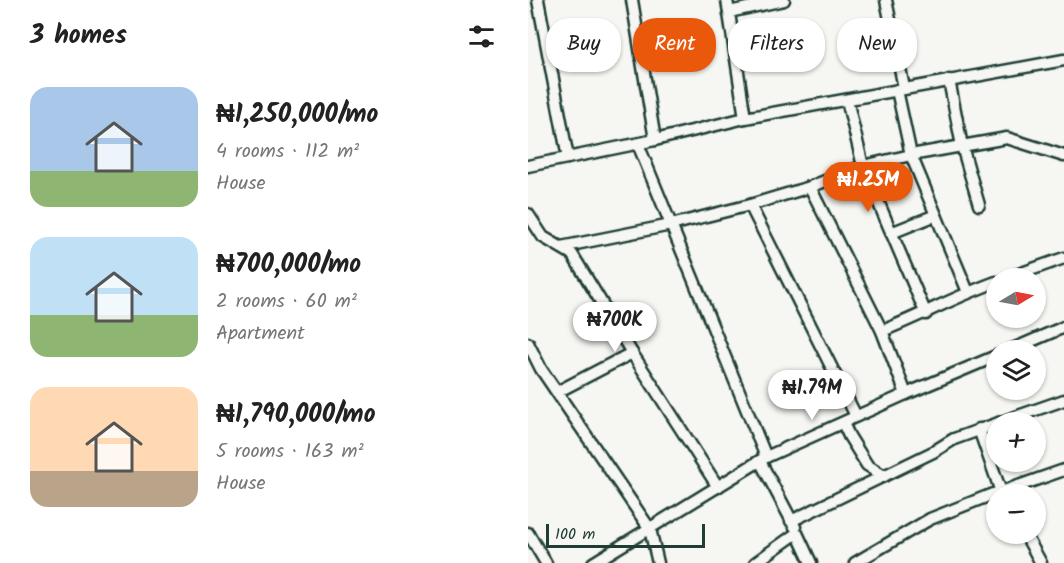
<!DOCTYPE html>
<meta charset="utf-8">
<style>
body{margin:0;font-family:Kalam,sans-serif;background:#f6f6f6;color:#222;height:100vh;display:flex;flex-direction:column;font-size:22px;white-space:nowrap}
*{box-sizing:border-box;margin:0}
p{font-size:20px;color:#767676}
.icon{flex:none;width:33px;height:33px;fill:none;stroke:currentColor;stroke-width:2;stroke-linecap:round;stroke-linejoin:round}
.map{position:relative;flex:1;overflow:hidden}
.sheet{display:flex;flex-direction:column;background:#fff;width:528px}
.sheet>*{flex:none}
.top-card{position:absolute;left:18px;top:18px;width:428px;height:54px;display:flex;gap:12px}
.needle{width:39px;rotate:80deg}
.buttons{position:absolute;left:458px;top:268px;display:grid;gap:12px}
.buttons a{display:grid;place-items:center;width:60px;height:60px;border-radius:50%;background:#fff;box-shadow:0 2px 4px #0004;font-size:30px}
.scale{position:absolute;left:18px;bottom:15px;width:159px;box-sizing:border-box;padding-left:6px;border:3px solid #1f3d34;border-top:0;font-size:16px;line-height:21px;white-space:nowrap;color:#1f3d34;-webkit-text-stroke:4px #f6f6f2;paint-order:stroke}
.price{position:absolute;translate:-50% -51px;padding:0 14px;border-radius:21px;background:#fff;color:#222;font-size:20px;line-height:39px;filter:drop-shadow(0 2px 3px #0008)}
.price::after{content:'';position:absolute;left:50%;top:36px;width:18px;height:14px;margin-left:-9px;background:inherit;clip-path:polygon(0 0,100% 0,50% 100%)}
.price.on{background:#ea580c;color:#fff}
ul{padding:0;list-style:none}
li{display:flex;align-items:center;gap:18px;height:150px;padding:0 30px}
li span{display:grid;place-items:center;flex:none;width:168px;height:120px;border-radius:18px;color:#555}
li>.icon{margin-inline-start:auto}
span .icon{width:72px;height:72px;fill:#fffc;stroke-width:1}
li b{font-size:26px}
h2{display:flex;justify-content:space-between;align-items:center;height:72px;padding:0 30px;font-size:26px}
.pill{padding:0 21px;border-radius:24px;background:#fff;box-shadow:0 2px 4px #0004;font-size:21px;line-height:54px}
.pill.on{background:#ea580c;color:#fff}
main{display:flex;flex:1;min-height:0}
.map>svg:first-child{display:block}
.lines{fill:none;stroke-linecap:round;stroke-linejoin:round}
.street-casing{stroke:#1f3d34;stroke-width:15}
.street{stroke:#f6f6f2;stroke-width:10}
</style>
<main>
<section class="sheet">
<h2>3 homes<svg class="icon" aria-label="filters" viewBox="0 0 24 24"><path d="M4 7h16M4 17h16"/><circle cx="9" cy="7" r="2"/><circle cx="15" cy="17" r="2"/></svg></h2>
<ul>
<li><span style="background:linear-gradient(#a9c7e8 70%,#8fb573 0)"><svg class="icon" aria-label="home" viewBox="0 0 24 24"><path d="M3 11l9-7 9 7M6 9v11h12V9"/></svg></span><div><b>₦1,250,000/mo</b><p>4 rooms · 112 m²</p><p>House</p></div></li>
<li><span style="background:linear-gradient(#bfe0f5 65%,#8fb573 0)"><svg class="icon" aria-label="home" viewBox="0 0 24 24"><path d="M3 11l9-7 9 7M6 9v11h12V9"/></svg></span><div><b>₦700,000/mo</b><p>2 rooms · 60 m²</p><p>Apartment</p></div></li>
<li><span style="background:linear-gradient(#ffd9b3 70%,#b9a48a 0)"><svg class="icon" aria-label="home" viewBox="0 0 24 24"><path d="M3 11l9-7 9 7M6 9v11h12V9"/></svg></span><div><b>₦1,790,000/mo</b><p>5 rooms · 163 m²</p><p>House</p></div></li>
</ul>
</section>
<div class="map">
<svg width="536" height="563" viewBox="0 0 536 563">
<rect width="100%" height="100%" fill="#f6f6f2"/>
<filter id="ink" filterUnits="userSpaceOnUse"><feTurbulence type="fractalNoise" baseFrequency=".0167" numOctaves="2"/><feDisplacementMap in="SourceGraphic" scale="12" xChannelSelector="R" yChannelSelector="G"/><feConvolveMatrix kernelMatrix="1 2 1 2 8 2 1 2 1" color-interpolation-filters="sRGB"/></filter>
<g filter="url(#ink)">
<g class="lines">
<!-- street casing -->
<g class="street-casing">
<g id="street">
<path d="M 10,0 L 40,158"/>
<path d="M 104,0 L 127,140"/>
<path d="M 199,0 L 217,118"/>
<path d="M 358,0 L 376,88"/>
<path d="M 201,12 L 256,0"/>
<path d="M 421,80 L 434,146 L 451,205"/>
<path d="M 369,90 L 383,155 L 440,292"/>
<path d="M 319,100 L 335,166 L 398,314"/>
<path d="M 110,144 L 238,457"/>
<path d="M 0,166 L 127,140 L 217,118 L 536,60"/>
<path d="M 282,187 L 354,331 L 378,394"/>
<path d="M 222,205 L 328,416"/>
<path d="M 0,214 L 15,237 L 44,254 L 104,353 L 190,487"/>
<path d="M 363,233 L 408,215"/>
<path d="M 33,247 L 143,225 L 222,205 L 282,187 L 335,166 L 383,155 L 479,138 L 536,156"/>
<path d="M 477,279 L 536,258"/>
<path d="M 354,331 C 392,316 429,296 468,282"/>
<path d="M 0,343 L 13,369 L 122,529 L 130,563"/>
<path d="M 480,351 L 536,327"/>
<path d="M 29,392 L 104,353"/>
<path d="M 315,423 L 321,436 L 339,465 L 356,476"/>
<path d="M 470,423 L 536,400"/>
<path d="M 451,429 L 473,492 L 536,470"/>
<path d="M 232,461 L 267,527"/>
<path d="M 263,521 L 405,452 L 426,439 L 468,424"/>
<path d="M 0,533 L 18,563"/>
<path d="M 497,534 L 513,563"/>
<path d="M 65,563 L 238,457 L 378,394 L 468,356"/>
<path d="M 227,563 L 269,533 L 283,563"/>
<path d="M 327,563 L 402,519 L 465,494 L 473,492 L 475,495"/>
</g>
</g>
<!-- street -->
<use href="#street" class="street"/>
</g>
</g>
</svg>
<div class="buttons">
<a><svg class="needle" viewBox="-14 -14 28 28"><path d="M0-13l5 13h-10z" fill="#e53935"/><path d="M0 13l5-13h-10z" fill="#767676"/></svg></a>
<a><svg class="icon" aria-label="layers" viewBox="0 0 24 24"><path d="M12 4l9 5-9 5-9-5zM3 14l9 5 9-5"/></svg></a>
<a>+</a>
<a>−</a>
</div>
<div class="scale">100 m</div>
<b class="price on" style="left:340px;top:213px">₦1.25M</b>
<b class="price" style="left:87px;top:353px">₦700K</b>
<b class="price" style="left:284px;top:421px">₦1.79M</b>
<div class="top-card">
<a class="pill">Buy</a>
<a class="pill on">Rent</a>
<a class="pill">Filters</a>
<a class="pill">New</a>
</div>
</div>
</main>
